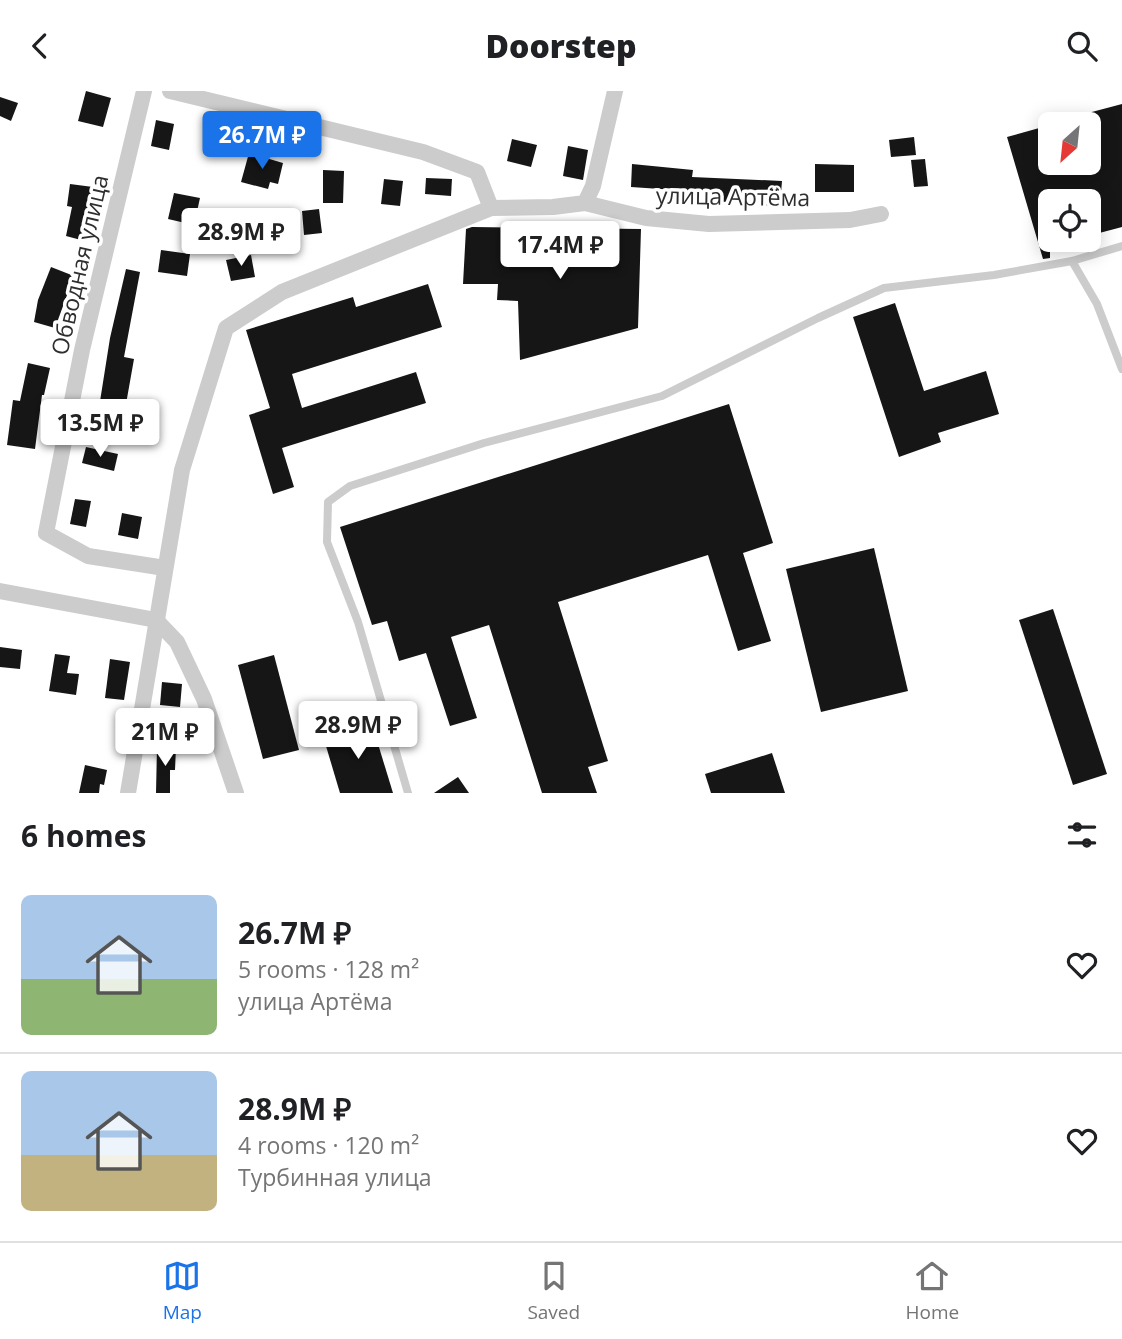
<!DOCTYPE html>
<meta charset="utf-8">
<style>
body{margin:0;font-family:"Open Sans",sans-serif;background:#f6f6f6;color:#202124;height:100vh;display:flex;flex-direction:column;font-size:26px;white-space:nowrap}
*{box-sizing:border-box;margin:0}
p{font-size:23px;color:#757577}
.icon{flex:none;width:38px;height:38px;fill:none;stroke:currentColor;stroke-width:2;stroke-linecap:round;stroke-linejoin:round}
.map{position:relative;height:702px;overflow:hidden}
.drawer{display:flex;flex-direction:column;background:#fff;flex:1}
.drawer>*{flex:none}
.needle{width:46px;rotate:207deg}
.controls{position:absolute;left:1038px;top:21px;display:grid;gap:14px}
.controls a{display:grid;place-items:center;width:63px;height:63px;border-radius:10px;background:#fff;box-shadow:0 4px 18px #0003;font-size:35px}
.price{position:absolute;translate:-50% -60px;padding:0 16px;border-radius:7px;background:#fff;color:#222;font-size:23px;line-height:46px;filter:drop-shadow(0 2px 4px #0008)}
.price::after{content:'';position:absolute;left:50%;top:42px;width:21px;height:16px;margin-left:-10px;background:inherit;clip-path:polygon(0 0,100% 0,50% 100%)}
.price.current{background:#1a73e8;color:#fff}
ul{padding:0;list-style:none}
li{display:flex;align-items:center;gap:21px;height:175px;padding:0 21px}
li+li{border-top:2px solid #e0e0e0}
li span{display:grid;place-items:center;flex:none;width:196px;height:140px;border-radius:10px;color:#555}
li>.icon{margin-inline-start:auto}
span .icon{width:84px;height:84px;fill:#fffc;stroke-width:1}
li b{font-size:30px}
h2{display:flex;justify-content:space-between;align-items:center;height:84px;padding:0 21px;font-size:30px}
header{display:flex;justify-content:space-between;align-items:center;height:91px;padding:0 21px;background:#fff;font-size:32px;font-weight:800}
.menu{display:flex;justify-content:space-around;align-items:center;height:98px;border-top:2px solid #e0e0e0;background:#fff;font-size:19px;color:#757577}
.menu a{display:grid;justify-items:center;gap:4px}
.menu .current{color:#1a73e8}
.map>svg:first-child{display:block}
.building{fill:#161616}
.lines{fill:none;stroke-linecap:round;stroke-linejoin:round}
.lane{stroke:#ccc;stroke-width:8}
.street{stroke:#ccc;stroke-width:16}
.labels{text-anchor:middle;stroke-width:7;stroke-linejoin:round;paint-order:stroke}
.street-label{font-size:23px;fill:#2f2f2f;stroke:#fff}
</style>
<header><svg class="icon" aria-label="back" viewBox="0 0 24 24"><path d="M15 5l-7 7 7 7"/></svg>Doorstep<svg class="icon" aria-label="search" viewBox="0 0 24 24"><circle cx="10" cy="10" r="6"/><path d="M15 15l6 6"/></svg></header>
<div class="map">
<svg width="1122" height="702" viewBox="0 0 1122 702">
<rect width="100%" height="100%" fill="#fff"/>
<!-- building -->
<g class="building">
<path d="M 86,0 L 111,7 L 103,36 L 78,30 Z"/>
<path d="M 0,6 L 18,12 L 11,30 L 0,25 Z"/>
<path d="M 1122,13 L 1122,136 L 1088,145 L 1088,110 L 1050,110 L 1050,167 L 1043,168 L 1007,46 L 1050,34 L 1050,72 L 1088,72 L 1088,22 Z"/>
<path d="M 156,29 L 174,33 L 169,59 L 151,55 Z"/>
<path d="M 914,46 L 916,64 L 891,66 L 889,49 Z"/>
<path d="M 512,48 L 537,54 L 531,76 L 507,70 Z"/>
<path d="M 568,55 L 588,59 L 583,89 L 563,85 Z"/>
<path d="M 249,62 L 283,72 L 278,93 L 270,91 L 268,98 L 241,91 Z"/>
<path d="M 925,68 L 928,95 L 914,96 L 911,69 Z"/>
<path d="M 632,73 L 693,79 L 692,86 L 782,90 L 780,115 L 758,114 L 759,112 L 700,110 L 700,106 L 674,104 L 675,99 L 631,96 Z"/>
<path d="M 815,73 L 854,74 L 854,101 L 815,101 Z"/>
<path d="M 323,79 L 344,80 L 343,112 L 323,112 Z"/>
<path d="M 426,87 L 452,88 L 451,105 L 425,103 Z"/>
<path d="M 384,88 L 403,90 L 400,115 L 381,113 Z"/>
<path d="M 70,93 L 93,96 L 91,119 L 87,118 L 81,149 L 66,145 L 72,116 L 67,115 Z"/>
<path d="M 174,102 L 200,107 L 194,134 L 168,128 Z"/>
<path d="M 319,118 L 322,142 L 304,144 L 302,120 Z"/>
<path d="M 472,136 L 641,138 L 638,237 L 520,269 L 518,210 L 497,209 L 498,193 L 463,193 L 466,138 Z"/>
<path d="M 161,159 L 190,163 L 187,185 L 158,181 Z"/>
<path d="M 251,164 L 255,186 L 231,190 L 226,169 Z"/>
<path d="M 51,176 L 74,185 L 55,237 L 34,231 L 38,209 Z"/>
<path d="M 126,178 L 140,181 L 124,266 L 134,268 L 126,313 L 129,313 L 126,329 L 98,323 L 110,247 Z"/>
<path d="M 428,193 L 442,236 L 292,283 L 302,317 L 416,281 L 426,312 L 282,357 L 294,396 L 273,403 L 249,324 L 270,317 L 246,239 L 353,206 L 356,216 Z"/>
<path d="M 895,212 L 924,300 L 986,280 L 999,323 L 938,342 L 941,351 L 899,366 L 853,226 Z"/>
<path d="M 28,272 L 50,277 L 44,304 L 42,304 L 35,358 L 7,354 L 13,309 L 20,310 Z"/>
<path d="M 729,313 L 773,452 L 743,462 L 771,550 L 738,560 L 708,464 L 558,511 L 608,670 L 588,676 L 597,702 L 542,702 L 489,534 L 451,546 L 477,627 L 450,635 L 426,562 L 399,570 L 387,530 L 372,534 L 340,436 Z"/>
<path d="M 86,356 L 118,363 L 114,380 L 82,372 Z"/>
<path d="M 75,408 L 91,410 L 86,436 L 70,433 Z"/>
<path d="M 122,422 L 142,426 L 138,448 L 118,444 Z"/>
<path d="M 874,457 L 908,600 L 821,621 L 786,478 Z"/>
<path d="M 1053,518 L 1107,683 L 1073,694 L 1019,529 Z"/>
<path d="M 0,556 L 22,559 L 20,578 L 0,576 Z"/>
<path d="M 55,563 L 70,565 L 67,582 L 79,583 L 76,604 L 49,600 Z"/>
<path d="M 274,564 L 299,659 L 263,668 L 238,574 Z"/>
<path d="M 110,568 L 130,571 L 124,609 L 105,607 Z"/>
<path d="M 162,591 L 182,593 L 180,616 L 160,614 Z"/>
<path d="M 371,630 L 393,702 L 340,702 L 323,645 Z"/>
<path d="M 157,656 L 176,656 L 175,679 L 170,679 L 170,702 L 156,702 Z"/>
<path d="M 772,662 L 785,702 L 711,702 L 705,683 Z"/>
<path d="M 85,674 L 107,679 L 104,694 L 100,693 L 99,702 L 79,702 Z"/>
<path d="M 458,686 L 469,702 L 434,702 Z"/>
</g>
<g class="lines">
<!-- lane -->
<g class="lane">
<path d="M 1072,170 L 1097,213 L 1122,278"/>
<path d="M 408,702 L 358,531 L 327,451 L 328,411 L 350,395 L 484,352 L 662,305 L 818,227 L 884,197 L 994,184 L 1072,170 L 1122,155"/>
</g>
<!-- street -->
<g class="street">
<path d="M 144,0 L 82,259 L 46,442 L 88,465 L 165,477"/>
<path d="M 170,0 L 423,61 L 477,81 L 491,117"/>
<path d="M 585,112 L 646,127 L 709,133 L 850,129 L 881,123"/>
<path d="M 0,500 L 156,529"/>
<path d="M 156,529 L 177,551 L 204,608 L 236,702"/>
<path d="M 128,702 L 182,379 L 226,237 L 282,201 L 491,117 L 553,116 L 585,112 L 593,95 L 615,0"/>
</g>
</g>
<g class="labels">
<!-- street labels -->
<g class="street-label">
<text transform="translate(733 106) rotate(1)" y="8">улица Артёма</text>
<text transform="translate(80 174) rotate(-77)" y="8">Обводная улица</text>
</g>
</g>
</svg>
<div class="controls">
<a><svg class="needle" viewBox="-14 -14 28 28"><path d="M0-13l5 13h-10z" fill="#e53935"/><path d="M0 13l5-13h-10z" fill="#757577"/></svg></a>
<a><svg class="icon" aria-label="locate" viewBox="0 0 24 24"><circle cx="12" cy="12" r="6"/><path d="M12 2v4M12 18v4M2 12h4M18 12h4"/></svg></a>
</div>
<b class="price current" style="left:262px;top:80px">26.7M ₽</b>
<b class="price" style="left:241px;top:177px">28.9M ₽</b>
<b class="price" style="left:560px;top:190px">17.4M ₽</b>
<b class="price" style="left:100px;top:368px">13.5M ₽</b>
<b class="price" style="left:358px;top:670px">28.9M ₽</b>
<b class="price" style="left:165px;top:677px">21M ₽</b>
</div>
<section class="drawer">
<h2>6 homes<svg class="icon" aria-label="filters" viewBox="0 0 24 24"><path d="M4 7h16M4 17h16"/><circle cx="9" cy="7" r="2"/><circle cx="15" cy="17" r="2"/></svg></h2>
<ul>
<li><span style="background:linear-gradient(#a9c7e8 60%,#8fb573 0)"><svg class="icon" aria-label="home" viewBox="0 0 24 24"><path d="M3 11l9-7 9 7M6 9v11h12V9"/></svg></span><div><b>26.7M ₽</b><p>5 rooms · 128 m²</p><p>улица Артёма</p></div><svg class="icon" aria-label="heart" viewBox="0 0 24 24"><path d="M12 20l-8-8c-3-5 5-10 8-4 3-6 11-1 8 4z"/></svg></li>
<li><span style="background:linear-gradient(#a9c7e8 60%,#c2b280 0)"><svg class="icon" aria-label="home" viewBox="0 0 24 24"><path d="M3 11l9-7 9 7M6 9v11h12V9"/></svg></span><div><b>28.9M ₽</b><p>4 rooms · 120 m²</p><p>Турбинная улица</p></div><svg class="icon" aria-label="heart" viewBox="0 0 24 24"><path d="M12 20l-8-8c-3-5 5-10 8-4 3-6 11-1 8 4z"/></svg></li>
</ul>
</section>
<nav class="menu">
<a class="current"><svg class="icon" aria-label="map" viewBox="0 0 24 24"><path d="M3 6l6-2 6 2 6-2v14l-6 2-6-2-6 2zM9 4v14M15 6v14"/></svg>Map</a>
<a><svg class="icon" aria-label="saved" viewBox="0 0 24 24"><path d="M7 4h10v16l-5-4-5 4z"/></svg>Saved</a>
<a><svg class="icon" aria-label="home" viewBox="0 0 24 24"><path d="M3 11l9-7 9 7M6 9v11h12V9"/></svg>Home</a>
</nav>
